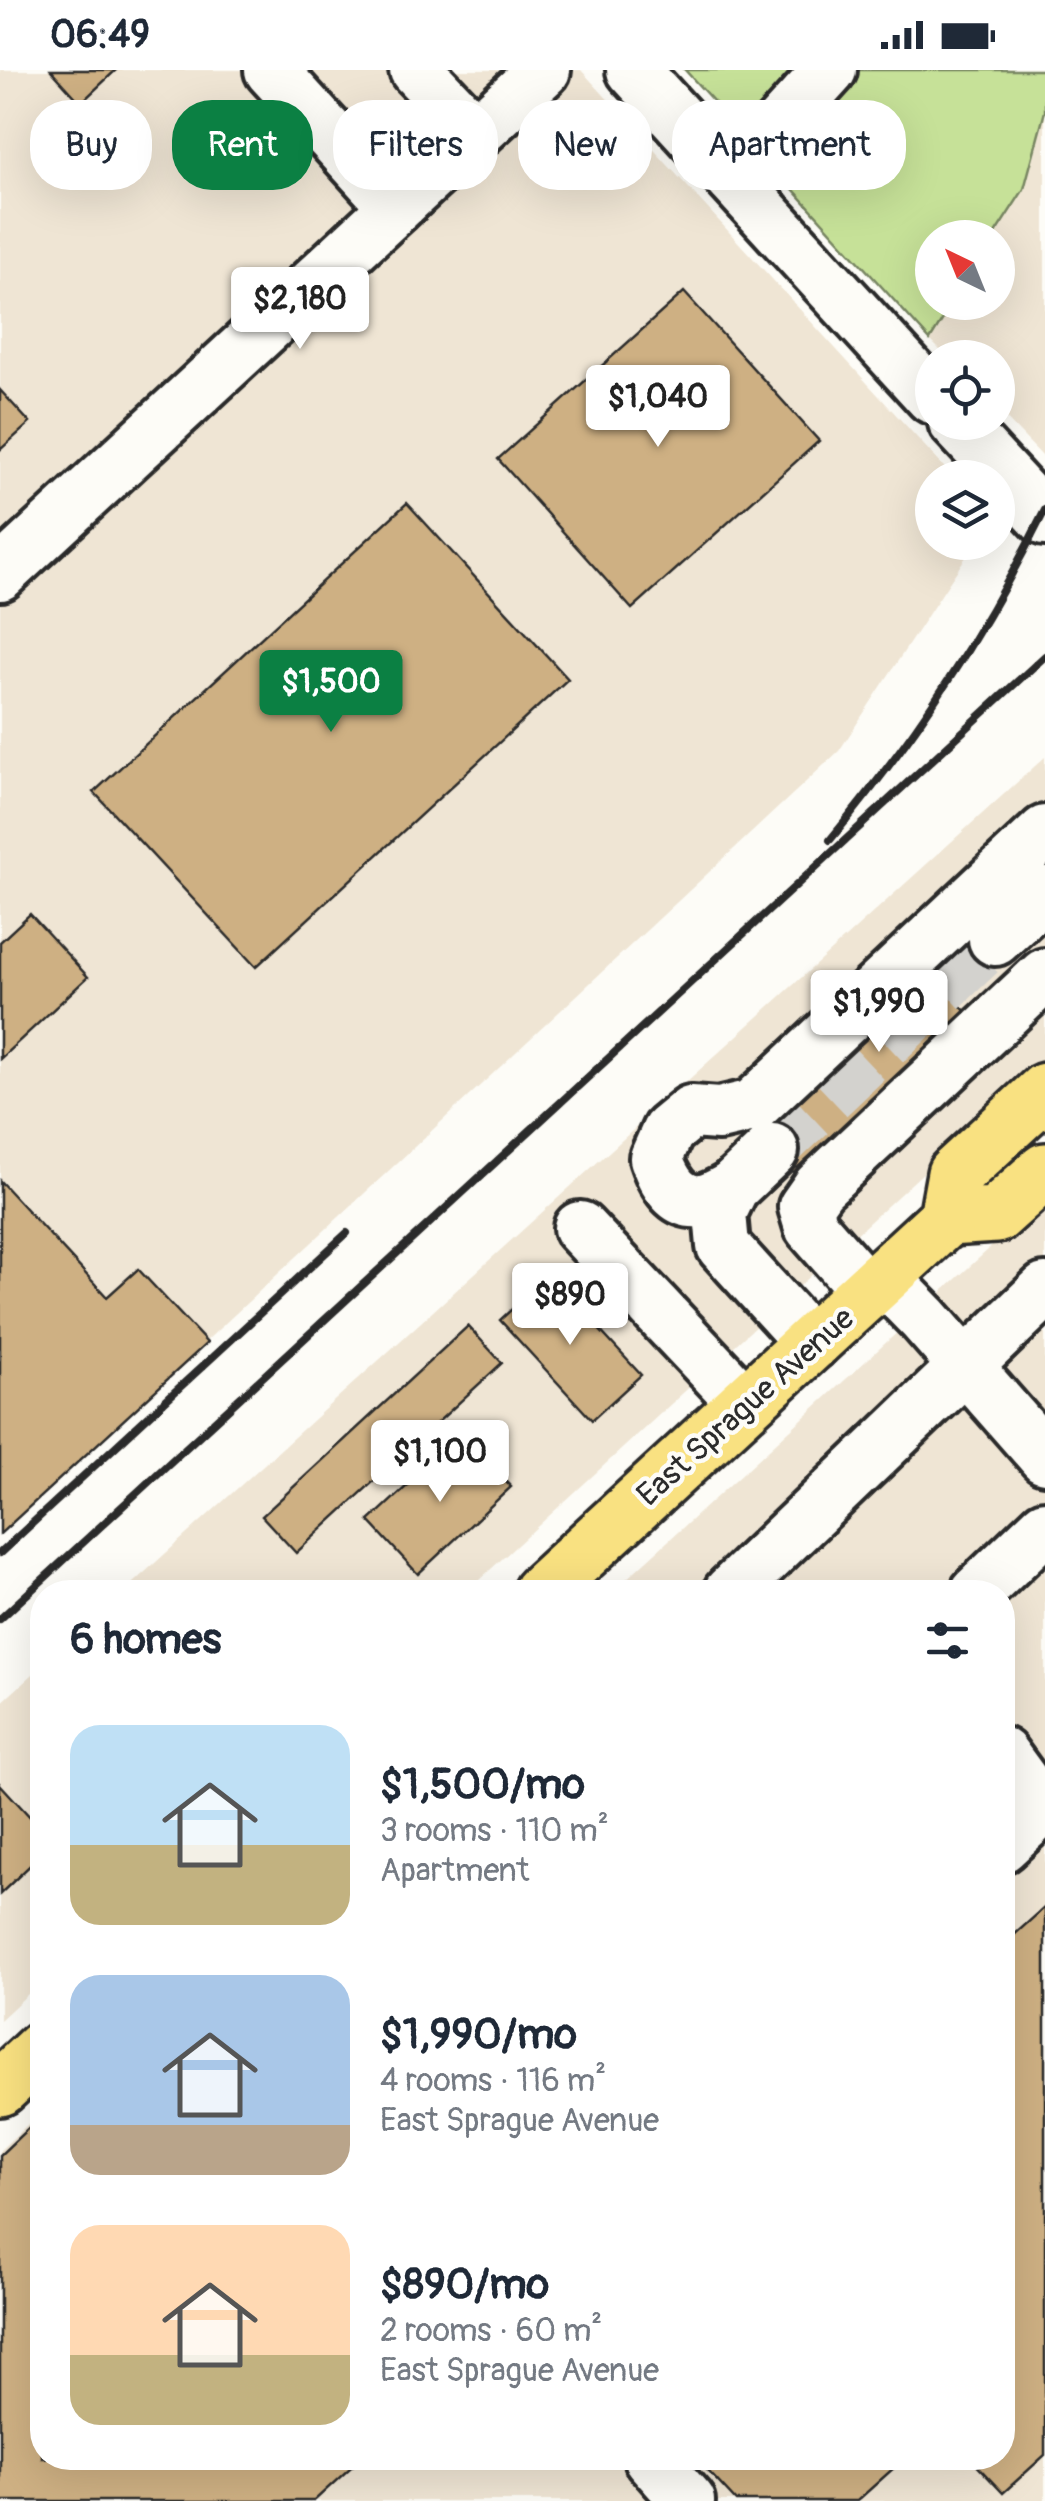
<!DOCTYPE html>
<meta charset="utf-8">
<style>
body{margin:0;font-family:Pangolin,sans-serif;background:#f2f2f3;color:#1f2937;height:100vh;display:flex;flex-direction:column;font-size:38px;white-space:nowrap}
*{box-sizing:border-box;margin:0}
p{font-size:32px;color:#747a83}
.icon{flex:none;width:55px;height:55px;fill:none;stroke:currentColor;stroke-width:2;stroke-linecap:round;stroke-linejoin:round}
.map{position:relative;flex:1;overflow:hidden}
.details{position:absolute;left:30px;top:1510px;width:985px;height:890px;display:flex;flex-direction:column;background:#fff;border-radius:40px;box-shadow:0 10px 40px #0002}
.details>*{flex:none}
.hud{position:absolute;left:30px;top:30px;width:985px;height:90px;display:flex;gap:20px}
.needle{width:65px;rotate:317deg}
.buttons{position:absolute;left:915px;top:150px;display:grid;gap:20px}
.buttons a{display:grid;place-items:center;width:100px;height:100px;border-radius:50%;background:#fff;box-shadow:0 10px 40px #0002;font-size:50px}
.price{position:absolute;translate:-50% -85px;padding:0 22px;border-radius:10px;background:#fff;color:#222;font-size:32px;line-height:65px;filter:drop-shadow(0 2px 5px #0008)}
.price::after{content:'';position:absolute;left:50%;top:60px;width:30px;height:22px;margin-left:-15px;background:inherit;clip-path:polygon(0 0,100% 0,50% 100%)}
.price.current{background:#0b8043;color:#fff}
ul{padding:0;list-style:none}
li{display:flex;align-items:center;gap:30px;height:250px;padding:0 40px}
li span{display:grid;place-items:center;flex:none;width:280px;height:200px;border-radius:30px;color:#555}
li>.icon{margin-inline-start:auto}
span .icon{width:120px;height:120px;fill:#fffc;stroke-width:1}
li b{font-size:42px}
h2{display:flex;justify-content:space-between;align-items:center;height:120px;padding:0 40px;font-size:42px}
.pill{padding:0 35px;border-radius:40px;background:#fff;box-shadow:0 10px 40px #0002;font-size:35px;line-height:90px}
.pill.current{background:#0b8043;color:#fff}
.status{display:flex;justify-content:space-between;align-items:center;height:70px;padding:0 50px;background:#fff;direction:ltr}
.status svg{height:28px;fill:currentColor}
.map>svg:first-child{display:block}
.built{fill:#efe5d4}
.green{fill:#c6e198;stroke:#788662;stroke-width:2.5}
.building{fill:#ceb083;stroke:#2b2b2b;stroke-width:2.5}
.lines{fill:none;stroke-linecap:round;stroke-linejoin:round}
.minor-tunnel{stroke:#d3d2ce;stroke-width:52;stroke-dasharray:52 26;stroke-linecap:butt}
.minor-casing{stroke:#2b2b2b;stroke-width:60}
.major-casing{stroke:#2b2b2b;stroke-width:62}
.minor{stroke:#fdfcf7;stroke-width:52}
.major{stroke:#f9e181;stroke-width:55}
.rail{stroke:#2b2b2b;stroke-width:8}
.labels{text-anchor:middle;stroke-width:9;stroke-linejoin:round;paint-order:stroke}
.street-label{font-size:32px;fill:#2b2b2b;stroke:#fdfcf7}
</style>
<div class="status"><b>06:49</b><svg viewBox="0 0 49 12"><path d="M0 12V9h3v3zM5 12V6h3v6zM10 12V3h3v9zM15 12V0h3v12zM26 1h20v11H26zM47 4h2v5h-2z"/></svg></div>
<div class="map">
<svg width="1045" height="2431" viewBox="0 0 1045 2431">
<rect width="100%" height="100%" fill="#fdfcf7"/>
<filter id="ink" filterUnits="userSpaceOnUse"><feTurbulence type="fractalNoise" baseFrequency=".01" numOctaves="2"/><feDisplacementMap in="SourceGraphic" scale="20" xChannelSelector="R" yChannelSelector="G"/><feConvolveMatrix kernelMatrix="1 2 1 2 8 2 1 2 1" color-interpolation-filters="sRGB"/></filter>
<g filter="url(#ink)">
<!-- built -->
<g class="built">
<path d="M 0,0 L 581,0 L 953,407 L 932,408 L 932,472 L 975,473 L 839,681 L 0,1463 Z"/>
<path d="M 1045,41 L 1045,389 L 998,340 L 998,288 L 947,287 L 930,270 L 953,233 L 998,232 L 998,168 L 993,167 L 1024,119 Z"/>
<path d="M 1045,687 L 1045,991 L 466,1522 L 123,1522 Z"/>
<path d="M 1045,1128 L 1045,2431 L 0,2431 L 0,2080 L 42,2041 L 42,2388 L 1002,2388 L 1002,1522 L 612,1522 Z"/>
<path d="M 42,1596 L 42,1911 L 0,1950 L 0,1634 Z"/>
</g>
<!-- green -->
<path class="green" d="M 685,0 L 1045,0 L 1045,41 L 1024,119 L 993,167 L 932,168 L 932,232 L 953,233 L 930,270 Z"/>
<!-- building -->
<g class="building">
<path d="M 51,0 L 116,0 L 81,33 Z"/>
<path d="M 684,222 L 819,371 L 632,539 L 498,389 Z"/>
<path d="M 0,320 L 30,353 L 0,380 Z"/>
<path d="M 407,433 L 568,609 L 256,897 L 94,722 Z"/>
<path d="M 30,844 L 88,907 L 0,989 L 0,872 Z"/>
<path d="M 979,852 L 1007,882 L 955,930 L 969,945 L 797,1106 L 754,1061 Z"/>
<path d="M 0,1111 L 107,1227 L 138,1199 L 207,1273 L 0,1464 Z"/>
<path d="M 549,1205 L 641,1305 L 592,1350 L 500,1250 Z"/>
<path d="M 468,1256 L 502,1293 L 296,1483 L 262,1446 Z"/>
<path d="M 461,1366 L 511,1417 L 418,1504 L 369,1451 Z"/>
<path d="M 0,1714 L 42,1760 L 42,1784 L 0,1824 Z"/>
<path d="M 1045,1837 L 1045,2385 L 1003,2423 L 970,2388 L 1002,2388 L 1002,1876 Z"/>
<path d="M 42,2045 L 42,2388 L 361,2388 L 314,2431 L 0,2431 L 0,2085 Z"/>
<path d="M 696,2388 L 905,2388 L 857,2431 L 736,2431 Z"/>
</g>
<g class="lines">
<!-- minor-tunnel -->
<path class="minor-tunnel" d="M 772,1080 L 995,869"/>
<!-- minor casing -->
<g class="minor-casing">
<g id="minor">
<path d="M 271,0 L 396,137"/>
<path d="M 416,0 L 476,63"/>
<path d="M 633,0 L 932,327"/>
<path d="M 732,108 L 830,0"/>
<path d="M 955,352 L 1045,449"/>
<path d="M 0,504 L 544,0"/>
<path d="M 995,869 L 1045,823"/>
<path d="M 772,1080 L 732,1118 L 720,1143 L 723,1176 L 812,1274"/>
<path d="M 732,1118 C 723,1123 711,1130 701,1131 C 675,1134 663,1109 656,1088 L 668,1061 L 691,1042 L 719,1044 L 753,1036 L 1045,762"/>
<path d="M 580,1158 L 746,1334"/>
<path d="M 884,1208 L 924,1249 L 1045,1387"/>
<path d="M 869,1223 L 811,1157 L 805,1137 L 819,1117 L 1045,905"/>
<path d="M 730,1522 L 1045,1220"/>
<path d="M 977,1522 L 1045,1457"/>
<path d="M 1002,1684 L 1042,1739"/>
<path d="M 1002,1776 L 1045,1736"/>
<path d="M 650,2388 L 688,2431"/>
</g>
</g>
<!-- major casing -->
<g class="major-casing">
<g id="major">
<path d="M 947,1148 L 996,1145 L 1045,1101"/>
<path d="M 541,1522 L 947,1148 L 955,1104 L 1045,1021"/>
<path d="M 0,2018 L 42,1979"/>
</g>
</g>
<!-- minor -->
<use href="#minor" class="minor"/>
<!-- major -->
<use href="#major" class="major"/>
<!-- rail -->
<g class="rail">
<path d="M 830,770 C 917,666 985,561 1045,440"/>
<path d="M 0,1483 L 347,1163"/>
<path d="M 0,1549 L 1045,586"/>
</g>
</g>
</g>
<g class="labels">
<!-- street labels -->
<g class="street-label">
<text transform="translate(745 1336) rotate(-42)" y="11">East Sprague Avenue</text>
</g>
</g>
</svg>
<div class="buttons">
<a><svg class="needle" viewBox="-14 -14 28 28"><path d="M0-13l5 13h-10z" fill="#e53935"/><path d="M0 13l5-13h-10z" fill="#747a83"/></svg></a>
<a><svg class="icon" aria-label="locate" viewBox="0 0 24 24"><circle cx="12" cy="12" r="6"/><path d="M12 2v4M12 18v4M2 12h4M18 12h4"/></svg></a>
<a><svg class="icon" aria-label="layers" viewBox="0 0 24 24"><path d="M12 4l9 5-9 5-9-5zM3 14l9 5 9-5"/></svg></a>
</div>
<b class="price" style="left:300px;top:282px">$2,180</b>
<b class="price" style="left:658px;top:380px">$1,040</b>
<b class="price current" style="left:331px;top:665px">$1,500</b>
<b class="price" style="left:879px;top:985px">$1,990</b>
<b class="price" style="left:570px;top:1278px">$890</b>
<b class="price" style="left:440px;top:1435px">$1,100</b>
<div class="hud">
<a class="pill">Buy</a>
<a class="pill current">Rent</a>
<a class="pill">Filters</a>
<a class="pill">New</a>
<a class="pill">Apartment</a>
</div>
<section class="details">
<h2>6 homes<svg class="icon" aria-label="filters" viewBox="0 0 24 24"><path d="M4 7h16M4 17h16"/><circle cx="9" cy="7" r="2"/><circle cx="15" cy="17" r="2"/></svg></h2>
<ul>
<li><span style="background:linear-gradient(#bfe0f5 60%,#c2b280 0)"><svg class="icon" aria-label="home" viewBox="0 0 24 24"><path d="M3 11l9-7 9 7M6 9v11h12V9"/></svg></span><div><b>$1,500/mo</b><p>3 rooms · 110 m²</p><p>Apartment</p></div></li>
<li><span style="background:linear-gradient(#a9c7e8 75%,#b9a48a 0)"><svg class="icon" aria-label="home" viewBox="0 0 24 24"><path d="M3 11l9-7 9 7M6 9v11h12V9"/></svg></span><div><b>$1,990/mo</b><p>4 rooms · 116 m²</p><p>East Sprague Avenue</p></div></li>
<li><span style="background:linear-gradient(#ffd9b3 65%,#c2b280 0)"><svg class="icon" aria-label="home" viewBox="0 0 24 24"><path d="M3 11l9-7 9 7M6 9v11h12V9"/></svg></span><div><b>$890/mo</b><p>2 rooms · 60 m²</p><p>East Sprague Avenue</p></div></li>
</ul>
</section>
</div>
